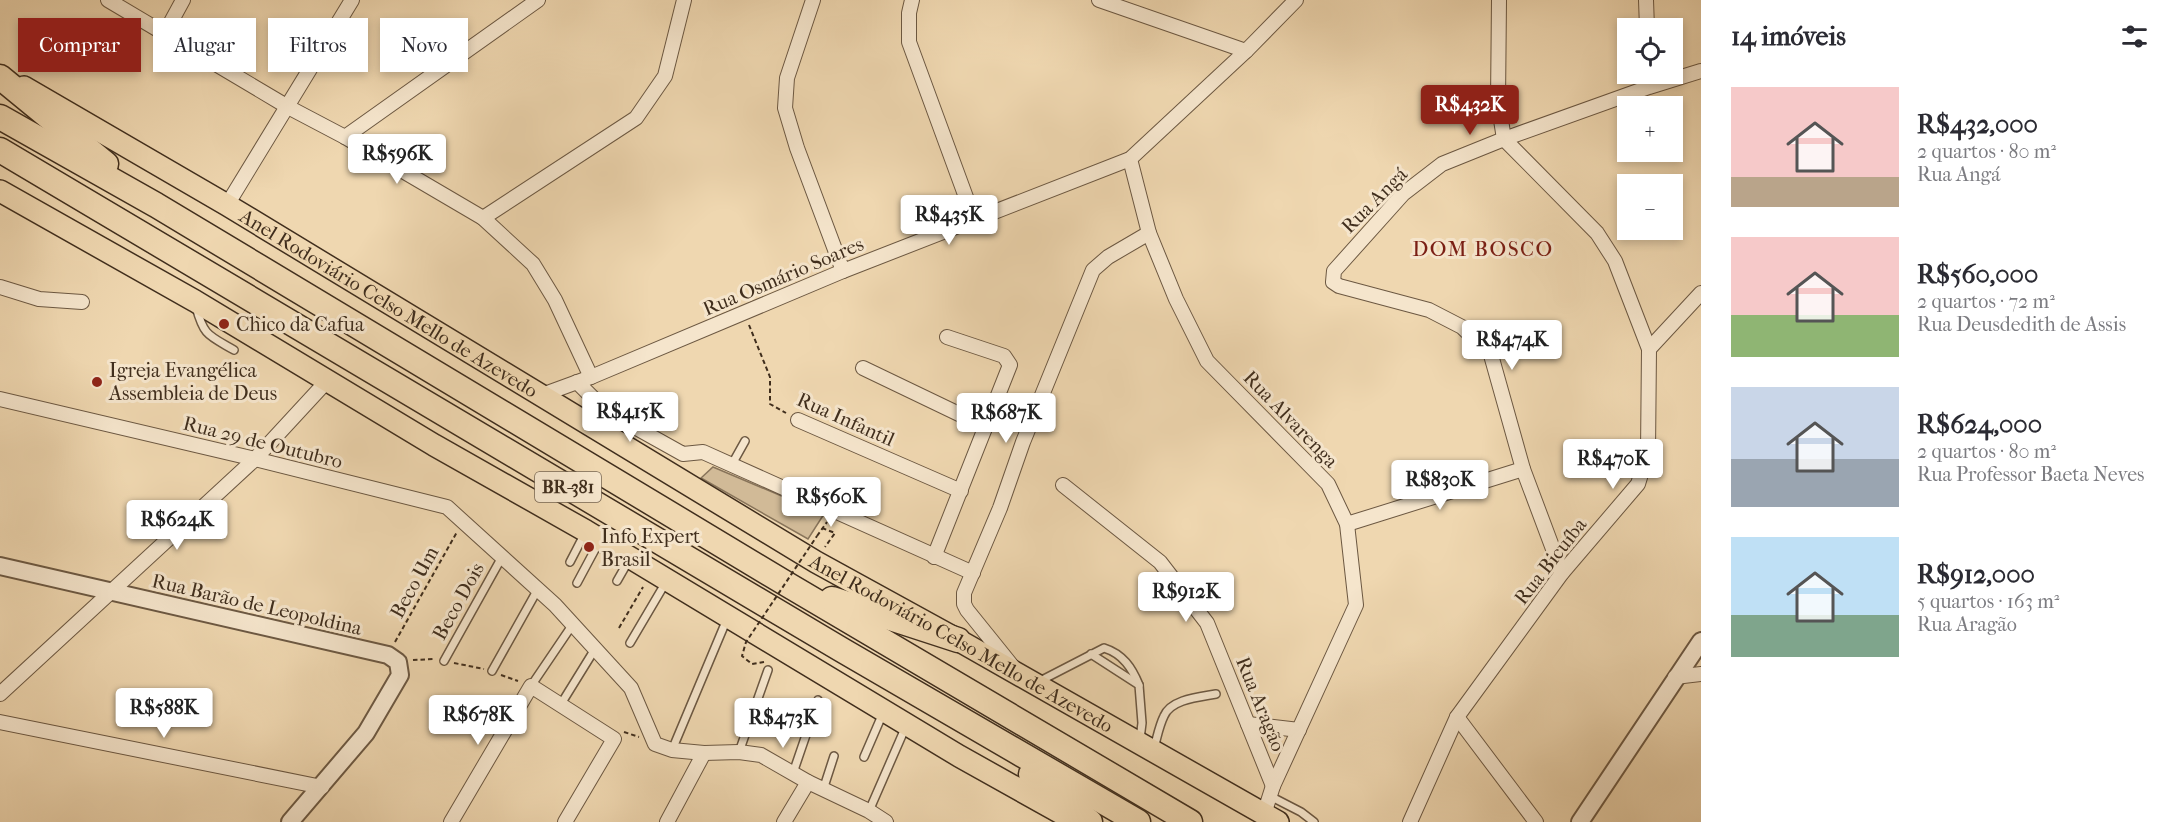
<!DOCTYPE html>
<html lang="pt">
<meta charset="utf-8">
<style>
body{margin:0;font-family:"IM FELL French Canon",serif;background:#f7f7f7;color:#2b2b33;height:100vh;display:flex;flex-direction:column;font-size:22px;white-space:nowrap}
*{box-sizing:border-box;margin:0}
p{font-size:20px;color:#7c7c81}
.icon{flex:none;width:33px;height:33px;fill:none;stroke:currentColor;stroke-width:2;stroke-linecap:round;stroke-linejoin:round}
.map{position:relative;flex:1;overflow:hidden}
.side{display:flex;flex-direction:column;background:#fff;width:480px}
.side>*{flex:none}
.banner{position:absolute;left:18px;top:18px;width:570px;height:54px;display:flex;gap:12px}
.tools{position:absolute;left:1617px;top:18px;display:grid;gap:12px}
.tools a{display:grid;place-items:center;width:66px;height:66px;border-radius:0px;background:#fff;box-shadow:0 3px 9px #0003;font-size:30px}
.price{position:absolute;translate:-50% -51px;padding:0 14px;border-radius:6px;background:#fff;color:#222;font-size:20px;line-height:39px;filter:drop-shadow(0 2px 3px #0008)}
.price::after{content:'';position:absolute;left:50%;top:36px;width:18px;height:14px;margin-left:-9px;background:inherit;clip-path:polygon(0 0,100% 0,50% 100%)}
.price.on{background:#8f2418;color:#fff}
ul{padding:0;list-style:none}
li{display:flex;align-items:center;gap:18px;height:150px;padding:0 30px}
li span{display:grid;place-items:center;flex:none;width:168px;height:120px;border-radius:0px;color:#555}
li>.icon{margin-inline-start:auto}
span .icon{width:72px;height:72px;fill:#fffc;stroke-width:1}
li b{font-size:26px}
h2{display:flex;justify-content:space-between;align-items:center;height:72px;padding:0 30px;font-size:26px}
.pill{padding:0 21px;border-radius:0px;background:#fff;box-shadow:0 3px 9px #0003;font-size:21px;line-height:54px}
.pill.on{background:#8f2418;color:#fff}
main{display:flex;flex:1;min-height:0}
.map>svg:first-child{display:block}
.green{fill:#d1ba97;stroke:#88745a;stroke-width:1.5}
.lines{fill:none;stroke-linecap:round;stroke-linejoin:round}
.service-casing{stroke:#6c5842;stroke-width:10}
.minor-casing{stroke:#6c5842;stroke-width:16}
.tertiary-casing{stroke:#6c5842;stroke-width:20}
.primary-casing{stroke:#402e1d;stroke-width:24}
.motorway-casing{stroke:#402e1d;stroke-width:27}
.path{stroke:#402e1d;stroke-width:2;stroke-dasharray:4.5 3;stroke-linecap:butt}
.service{stroke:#f5e5cc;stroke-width:7}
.minor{stroke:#f5e5cc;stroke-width:14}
.tertiary{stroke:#f5e5cc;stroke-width:16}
.primary{stroke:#efd7b0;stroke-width:21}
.motorway{stroke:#efd7b0;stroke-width:24}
.path-bridge{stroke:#402e1d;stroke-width:2;stroke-dasharray:4.5 3;stroke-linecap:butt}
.poi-dot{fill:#8f2418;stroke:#f5e5cc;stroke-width:2}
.labels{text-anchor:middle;stroke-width:6;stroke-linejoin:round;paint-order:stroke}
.shield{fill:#f5e5cc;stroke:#766552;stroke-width:1.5}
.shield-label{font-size:18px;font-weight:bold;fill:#402e1d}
.street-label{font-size:20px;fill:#402e1d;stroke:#f5e5cc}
.poi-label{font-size:20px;fill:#402e1d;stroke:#f5e5cc;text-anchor:start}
.neighbourhood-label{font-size:21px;letter-spacing:1.5px;fill:#7a1f14;stroke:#f5e5cc}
</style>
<main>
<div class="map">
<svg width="1701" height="822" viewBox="0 0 1701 822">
<rect width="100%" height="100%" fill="#efd7b0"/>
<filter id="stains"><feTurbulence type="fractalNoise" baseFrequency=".00333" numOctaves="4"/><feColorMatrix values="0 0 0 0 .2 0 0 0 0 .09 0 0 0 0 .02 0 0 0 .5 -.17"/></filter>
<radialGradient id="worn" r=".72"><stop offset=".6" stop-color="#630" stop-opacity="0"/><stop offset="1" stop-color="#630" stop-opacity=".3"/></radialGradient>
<!-- green -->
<path class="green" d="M 713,467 L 824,514 L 808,539 L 701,478 Z"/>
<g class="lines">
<!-- service casing -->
<g class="service-casing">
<g id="service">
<path d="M 196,307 C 204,336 208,335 234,350"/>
<path d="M 731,466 L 745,441"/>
<path d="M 570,562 L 585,533"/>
<path d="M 617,581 L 629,560"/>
<path d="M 577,583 L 599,542"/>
<path d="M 630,643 L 666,582"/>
<path d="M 1091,654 L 1139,685 L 1142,723 L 1140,739"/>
<path d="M 444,661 L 502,557"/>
<path d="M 492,671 L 538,589"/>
<path d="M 1040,681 L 1104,648 C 1123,654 1132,668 1139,685"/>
<path d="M 531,686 L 573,624"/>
<path d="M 561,704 L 595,649"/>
<path d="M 1154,748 C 1157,738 1159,726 1164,716 C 1171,699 1200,697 1216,694"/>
<path d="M 672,750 L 727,619"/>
<path d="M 739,752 L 768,670"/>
<path d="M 864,757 L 883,713"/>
<path d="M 793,773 L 818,700"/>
<path d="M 823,790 L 834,756"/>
<path d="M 1270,796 L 1301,812 L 1314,822"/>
<path d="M 869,811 L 903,733"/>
</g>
</g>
<!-- minor casing -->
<g class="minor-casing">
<g id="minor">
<path d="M 108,0 L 288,107 L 345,137 L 483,218 L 533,264 L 555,300 L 591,377"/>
<path d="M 813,0 L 787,78 L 785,108 L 797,148 L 843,271"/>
<path d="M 912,0 L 909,13 L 909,42 L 974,219"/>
<path d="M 1099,0 L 1246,51"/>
<path d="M 1646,0 L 1647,28"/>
<path d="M 165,33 L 183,0"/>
<path d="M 345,137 L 538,0"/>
<path d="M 1130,159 L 1149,233 L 1176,299 L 1207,361 L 1328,484 L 1347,524 L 1356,605 L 1273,786 L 1264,814"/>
<path d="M 227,205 L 352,0"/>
<path d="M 483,218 L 636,118 L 665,76 L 684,0"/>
<path d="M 0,287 L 39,299 L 82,302"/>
<path d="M 1649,349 L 1701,293"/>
<path d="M 863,368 L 986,427"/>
<path d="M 577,382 L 606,411 L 683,454 L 703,452 L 973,573"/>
<path d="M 539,396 L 591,377 L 843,271 L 1130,159 L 1246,51 L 1296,0"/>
<path d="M 0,399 L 255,459 L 447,507 L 555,605 L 631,688 L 655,744 L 672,750 L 704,753 L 739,752 L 761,755 L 808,782 L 869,811 L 886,822"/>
<path d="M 798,420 L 961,491"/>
<path d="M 1063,485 L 1160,562 L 1207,623 L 1273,786"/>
<path d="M 1347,524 L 1523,469"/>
<path d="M 934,557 L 1010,365 L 1004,356 L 947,337"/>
<path d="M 1562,573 L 1523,469 L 1491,355 L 1462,327 L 1429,310 L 1339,286 L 1333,282 L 1334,271 L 1403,194 L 1442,164 L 1504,139 L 1649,87 L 1701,71"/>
<path d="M 1013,667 L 967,610 L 964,604 L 964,593 L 1000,508 L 1023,442 L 1093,270 L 1108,257 L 1149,233"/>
<path d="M 1675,677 L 1701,674"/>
<path d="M 0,694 L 255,459 L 327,381"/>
<path d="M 1457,717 L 1536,822"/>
<path d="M 0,722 L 322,787"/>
<path d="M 1248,724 L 1299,730"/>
<path d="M 451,822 L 531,686 L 614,739 L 565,822"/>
<path d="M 667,822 L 704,753"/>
<path d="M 784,822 L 808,782"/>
<path d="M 1410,822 L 1457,717 L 1562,573 L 1638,484 L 1648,451 L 1649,349 L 1615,261 L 1597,233 L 1504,139 L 1498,101 L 1499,0"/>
</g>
</g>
<!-- tertiary casing -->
<g class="tertiary-casing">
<g id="tertiary">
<path d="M 0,566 L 388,655 L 398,662 L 400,675 L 366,733 L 290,822"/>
<path d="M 1580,822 L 1701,641"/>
</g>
</g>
<!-- primary casing -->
<g class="primary-casing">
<g id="primary">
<path id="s1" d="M 24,87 L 227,205 L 816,562 L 958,640 L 1278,822"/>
<path d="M 0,191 L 195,301 L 434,445 L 586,531 L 959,756 L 1077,822"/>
</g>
</g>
<!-- motorway casing -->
<g class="motorway-casing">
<g id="motorway">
<path d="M 0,77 L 106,164"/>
<path d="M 0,117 L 156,205 L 790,586 L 1190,822"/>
<path d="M 0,150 L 842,650 L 1138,822"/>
<path d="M 832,599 L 958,640"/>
<path d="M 1031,774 L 1090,822"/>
</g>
</g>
<!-- path -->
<g class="path">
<path d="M 749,325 L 770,377 L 770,404 L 786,413"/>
<path d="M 822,528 L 835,533 L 825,547"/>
<path d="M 817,536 L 827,522"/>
<path d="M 619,628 L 643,587"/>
<path d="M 395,642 L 457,532"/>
<path d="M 413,660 L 434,659"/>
<path d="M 454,663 L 484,669"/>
<path d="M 501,675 L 518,681"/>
<path d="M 624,732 L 639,737"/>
</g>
<!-- service -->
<use href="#service" class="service"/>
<!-- minor -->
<use href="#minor" class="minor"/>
<!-- tertiary -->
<use href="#tertiary" class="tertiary"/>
<!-- primary -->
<use href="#primary" class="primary"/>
<!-- motorway -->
<use href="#motorway" class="motorway"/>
<!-- path-bridge -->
<path class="path-bridge" d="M 764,662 L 752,664 L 742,656 L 746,642 L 817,536"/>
</g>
<!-- markers -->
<g class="poi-dot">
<circle cx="224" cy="324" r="6"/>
<circle cx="97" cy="382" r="6"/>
<circle cx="589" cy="547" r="6"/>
</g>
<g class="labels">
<!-- shield labels -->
<rect class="shield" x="535" y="472" width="66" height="30" rx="4.5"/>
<g class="shield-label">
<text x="568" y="493">BR-381</text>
</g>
<!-- street labels -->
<g class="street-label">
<text transform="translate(1374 200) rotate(-45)" y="7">Rua Angá</text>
<text transform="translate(783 276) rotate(-23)" y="7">Rua Osmário Soares</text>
<text dy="7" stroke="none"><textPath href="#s1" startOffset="424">Anel Rodoviário Celso Mello de Azevedo</textPath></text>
<text transform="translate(846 419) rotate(24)" y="7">Rua Infantil</text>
<text transform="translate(1291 419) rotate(46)" y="7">Rua Alvarenga</text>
<text transform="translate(263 442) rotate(14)" y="7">Rua 29 de Outubro</text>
<text transform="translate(1550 561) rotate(-52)" y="7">Rua Bicuíba</text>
<text transform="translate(414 582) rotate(-61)" y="7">Beco Um</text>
<text transform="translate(458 601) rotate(-61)" y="7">Beco Dois</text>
<text transform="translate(257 604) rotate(13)" y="7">Rua Barão de Leopoldina</text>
<text dy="7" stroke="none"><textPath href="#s1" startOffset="1090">Anel Rodoviário Celso Mello de Azevedo</textPath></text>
<text transform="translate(1261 704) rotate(68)" y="7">Rua Aragão</text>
</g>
<!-- poi labels -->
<g class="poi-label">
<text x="236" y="331">Chico da Cafua</text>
<text x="109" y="377">Igreja Evangélica<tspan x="109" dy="23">Assembleia de Deus</tspan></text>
<text x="601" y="543">Info Expert<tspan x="601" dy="23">Brasil</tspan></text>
</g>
<!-- neighbourhood labels -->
<g class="neighbourhood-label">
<text x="1483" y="256">DOM BOSCO</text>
</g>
</g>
<rect width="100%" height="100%" filter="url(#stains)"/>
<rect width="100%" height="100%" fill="url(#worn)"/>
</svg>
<div class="tools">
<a><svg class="icon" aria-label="locate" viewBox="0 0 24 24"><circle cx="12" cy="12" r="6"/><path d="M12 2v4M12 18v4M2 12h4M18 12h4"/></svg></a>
<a>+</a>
<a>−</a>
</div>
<b class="price on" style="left:1470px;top:136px">R$432K</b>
<b class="price" style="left:397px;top:185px">R$596K</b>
<b class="price" style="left:949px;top:246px">R$435K</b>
<b class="price" style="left:1512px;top:371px">R$474K</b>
<b class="price" style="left:630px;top:443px">R$415K</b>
<b class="price" style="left:1006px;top:444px">R$687K</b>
<b class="price" style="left:1613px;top:490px">R$470K</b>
<b class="price" style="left:1440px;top:511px">R$830K</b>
<b class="price" style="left:831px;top:528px">R$560K</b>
<b class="price" style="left:177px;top:551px">R$624K</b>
<b class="price" style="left:1186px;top:623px">R$912K</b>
<b class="price" style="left:164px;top:739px">R$588K</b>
<b class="price" style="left:478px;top:746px">R$678K</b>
<b class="price" style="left:783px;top:749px">R$473K</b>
<div class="banner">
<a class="pill on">Comprar</a>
<a class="pill">Alugar</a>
<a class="pill">Filtros</a>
<a class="pill">Novo</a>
</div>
</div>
<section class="side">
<h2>14 imóveis<svg class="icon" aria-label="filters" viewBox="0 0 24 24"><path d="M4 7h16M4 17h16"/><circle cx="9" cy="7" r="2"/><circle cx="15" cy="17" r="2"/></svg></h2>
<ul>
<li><span style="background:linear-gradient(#f6c9c9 75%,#b9a48a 0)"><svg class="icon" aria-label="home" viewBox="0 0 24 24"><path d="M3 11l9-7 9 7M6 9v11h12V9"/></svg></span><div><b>R$432,000</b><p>2 quartos · 80 m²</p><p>Rua Angá</p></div></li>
<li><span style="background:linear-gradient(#f6c9c9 65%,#8fb573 0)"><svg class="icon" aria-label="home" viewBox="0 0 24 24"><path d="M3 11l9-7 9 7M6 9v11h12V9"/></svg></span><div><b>R$560,000</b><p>2 quartos · 72 m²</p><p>Rua Deusdedith de Assis</p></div></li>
<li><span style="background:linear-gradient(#c9d6e8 60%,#9aa5b1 0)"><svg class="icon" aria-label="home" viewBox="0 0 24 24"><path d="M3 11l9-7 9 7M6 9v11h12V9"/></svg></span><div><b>R$624,000</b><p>2 quartos · 80 m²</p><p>Rua Professor Baeta Neves</p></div></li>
<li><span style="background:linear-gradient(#bfe0f5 65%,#7fa58c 0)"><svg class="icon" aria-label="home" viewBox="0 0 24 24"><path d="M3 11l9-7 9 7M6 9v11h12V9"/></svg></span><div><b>R$912,000</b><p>5 quartos · 163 m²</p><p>Rua Aragão</p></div></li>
</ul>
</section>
</main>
